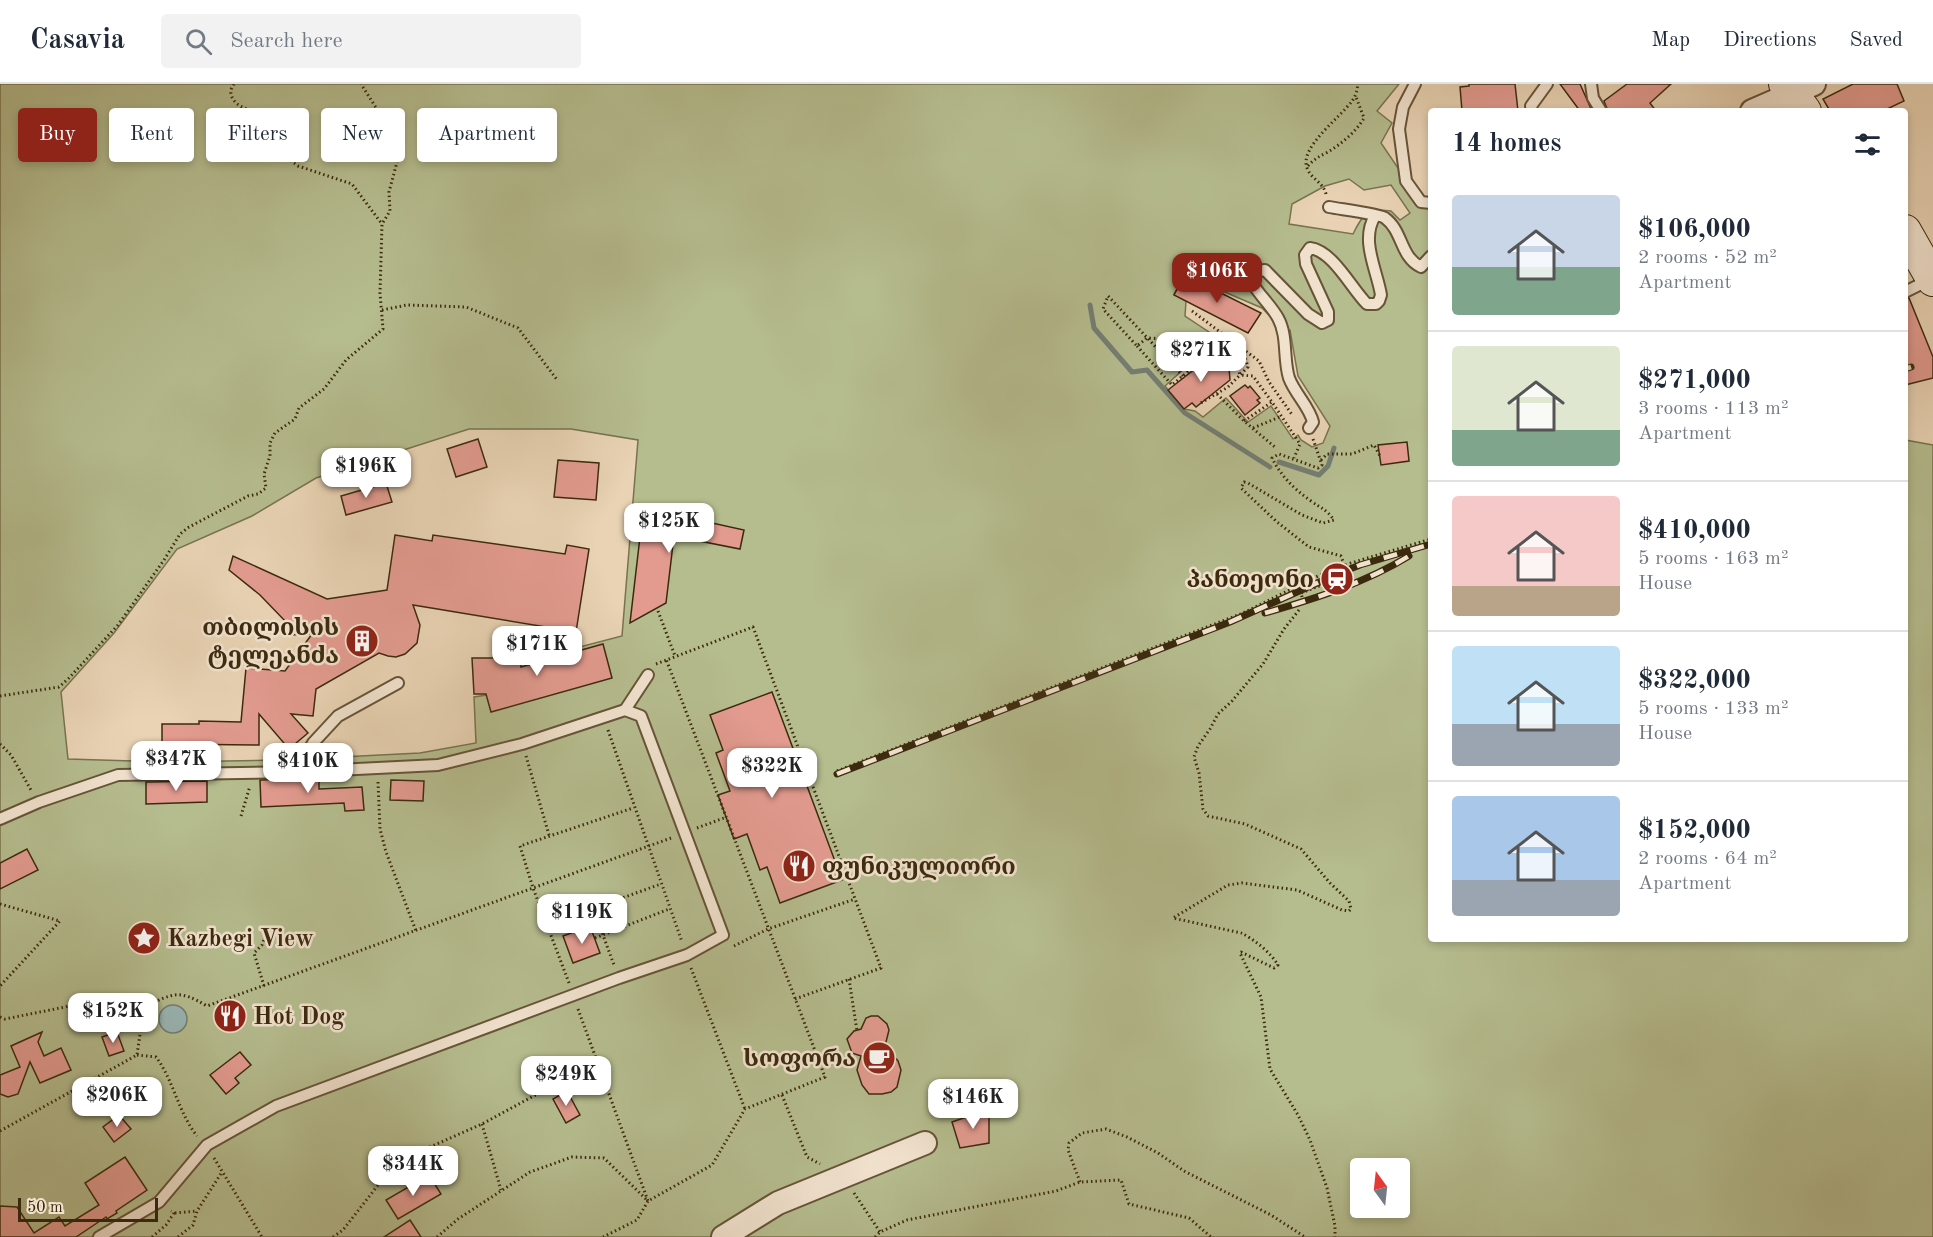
<!DOCTYPE html>
<meta charset="utf-8">
<style>
body{margin:0;font-family:"Old Standard TT","Noto Serif Georgian",serif;background:#f2f2f3;color:#1f2937;height:100vh;display:flex;flex-direction:column;font-size:22px;white-space:nowrap}
*{box-sizing:border-box;margin:0}
p{font-size:20px;color:#747a83}
.icon{flex:none;width:33px;height:33px;fill:none;stroke:currentColor;stroke-width:2;stroke-linecap:round;stroke-linejoin:round}
.map{position:relative;flex:1;overflow:hidden}
.side{position:absolute;left:1428px;top:24px;width:480px;height:834px;display:flex;flex-direction:column;background:#fff;border-radius:6px;box-shadow:0 3px 9px #0003}
.side>*{flex:none}
.guide{position:absolute;left:18px;top:24px;width:570px;height:54px;display:flex;gap:12px}
.needle{width:39px;rotate:345deg}
.controls{position:absolute;left:1350px;top:1074px;display:grid;gap:12px}
.controls a{display:grid;place-items:center;width:60px;height:60px;border-radius:6px;background:#fff;box-shadow:0 3px 9px #0003;font-size:30px}
.scale{position:absolute;left:18px;bottom:15px;width:140px;box-sizing:border-box;padding-left:6px;border:3px solid #3c2a0e;border-top:0;font-size:16px;line-height:21px;white-space:nowrap;color:#3c2a0e;-webkit-text-stroke:4px #f1e2ce;paint-order:stroke}
.price{position:absolute;translate:-50% -51px;padding:0 14px;border-radius:12px;background:#fff;color:#222;font-size:20px;line-height:39px;filter:drop-shadow(0 2px 3px #0008)}
.price::after{content:'';position:absolute;left:50%;top:36px;width:18px;height:14px;margin-left:-9px;background:inherit;clip-path:polygon(0 0,100% 0,50% 100%)}
.price.on{background:#8f2418;color:#fff}
ul{padding:0;list-style:none}
li{display:flex;align-items:center;gap:18px;height:150px;padding:0 24px}
li+li{border-top:2px solid #e0e1e3}
li span{display:grid;place-items:center;flex:none;width:168px;height:120px;border-radius:6px;color:#555}
li>.icon{margin-inline-start:auto}
span .icon{width:72px;height:72px;fill:#fffc;stroke-width:1}
li b{font-size:26px}
h2{display:flex;justify-content:space-between;align-items:center;height:72px;padding:0 24px;font-size:26px}
.chip{padding:0 21px;border-radius:6px;background:#fff;box-shadow:0 3px 9px #0003;font-size:21px;line-height:54px}
.chip.on{background:#8f2418;color:#fff}
header{display:flex;align-items:center;gap:36px;box-sizing:border-box;height:84px;padding:0 30px;background:#fff;border-bottom:2px solid #e0e1e3}
header strong{font-size:28px}
nav{display:flex;gap:33px;margin-inline-start:auto;font-size:21px}
.search{width:420px;height:54px;background:#f2f2f3;display:flex;align-items:center;gap:15px;box-sizing:border-box;padding:0 21px;border-radius:6px;color:#747a83;font-size:22px}
.map>svg:first-child{display:block}
.green{fill:#b5bc8e;stroke:#78734e;stroke-width:1.5;fill-rule:evenodd}
.water{fill:#9ab6b6;stroke:#747e73;stroke-width:1.5}
.lines{fill:none;stroke-linecap:round;stroke-linejoin:round}
.stream{stroke:#747e73;stroke-width:5}
.building{fill:#e39b90;stroke:#3c2a0e;stroke-width:1.5}
.lane-casing{stroke:#675438;stroke-width:14}
.street-casing{stroke:#675438;stroke-width:26}
.secondary-casing{stroke:#3c2a0e;stroke-width:34}
.path{stroke:#3c2a0e;stroke-width:3;stroke-dasharray:1.5 3;stroke-linecap:butt}
.lane{stroke:#f1e2ce;stroke-width:10}
.street{stroke:#f1e2ce;stroke-width:22}
.secondary{stroke:#f1e2ce;stroke-width:32}
.rail-casing{stroke:#3c2a0e;stroke-width:7}
.rail{stroke:#f1e2ce;stroke-width:4.5;stroke-dasharray:14;stroke-linecap:butt}
.labels{text-anchor:middle;stroke-width:5;stroke-linejoin:round;paint-order:stroke}
.poi-label{font-size:24px;font-weight:bold;fill:#3c2a0e;stroke:#f1e2ce;text-anchor:end}
</style>
<header>
<strong>Casavia</strong>
<div class="search"><svg class="icon" aria-label="search" viewBox="0 0 24 24"><circle cx="10" cy="10" r="6"/><path d="M15 15l6 6"/></svg>Search here</div>
<nav><a>Map</a><a>Directions</a><a>Saved</a></nav>
</header>
<div class="map">
<svg width="1933" height="1153" viewBox="0 0 1933 1153">
<rect width="100%" height="100%" fill="#e9d3b4"/>
<filter id="stains"><feTurbulence type="fractalNoise" baseFrequency=".00333" numOctaves="4"/><feColorMatrix values="0 0 0 0 .2 0 0 0 0 .09 0 0 0 0 .02 0 0 0 .5 -.17"/></filter>
<radialGradient id="worn" r=".72"><stop offset=".6" stop-color="#630" stop-opacity="0"/><stop offset="1" stop-color="#630" stop-opacity=".3"/></radialGradient>
<!-- green -->
<path class="green" d="M 0,0 L 1399,0 L 1377,27 L 1392,39 L 1381,59 L 1421,118 L 1431,119 L 1431,855 L 1905,855 L 1905,356 L 1933,361 L 1933,1153 L 0,1153 ZM 1349,95 L 1364,106 L 1391,101 L 1410,129 L 1400,136 L 1391,127 C 1368,124 1363,129 1353,150 L 1289,140 L 1292,120 L 1325,102 ZM 1185,191 L 1262,224 L 1274,236 L 1278,248 L 1290,246 L 1298,292 L 1330,342 L 1323,359 L 1312,363 L 1301,356 L 1298,351 L 1293,355 L 1271,322 L 1248,338 L 1226,314 L 1203,333 L 1195,327 L 1184,325 L 1165,302 L 1218,254 L 1185,232 L 1186,217 L 1174,210 ZM 469,345 L 571,345 L 638,356 L 622,552 L 534,575 L 514,607 L 474,613 L 476,659 L 420,669 L 281,676 L 166,678 L 68,675 L 61,608 L 114,549 L 177,465 L 252,432 L 316,394 ZM 1360,1084 L 1400,1084 L 1400,1124 L 1360,1124 Z"/>
<!-- water -->
<circle class="water" cx="173" cy="935" r="14"/>
<g class="lines">
<!-- stream -->
<g class="stream">
<path d="M 1090,221 L 1094,244 L 1132,288 L 1147,286 L 1185,329 L 1270,383"/>
<path d="M 1279,378 L 1319,391 L 1328,382 L 1334,364"/>
</g>
</g>
<!-- building -->
<g class="building">
<path d="M 1469,0 L 1515,0 L 1518,27 L 1462,27 L 1460,3 L 1469,2 Z"/>
<path d="M 1560,0 L 1580,0 L 1592,27 L 1580,27 Z"/>
<path d="M 1627,0 L 1671,0 L 1650,19 L 1656,27 L 1608,27 L 1604,17 Z"/>
<path d="M 1853,0 L 1897,0 L 1904,17 L 1883,27 L 1830,27 L 1823,15 Z"/>
<path d="M 1185,191 L 1261,229 L 1248,249 L 1174,211 Z"/>
<path d="M 1909,214 L 1933,273 L 1933,294 L 1905,301 L 1905,215 Z"/>
<path d="M 1216,273 L 1226,279 L 1229,284 L 1230,296 L 1196,323 L 1192,319 L 1184,325 L 1168,306 L 1205,277 Z"/>
<path d="M 1245,301 L 1248,304 L 1250,302 L 1260,314 L 1257,316 L 1260,319 L 1245,331 L 1230,312 Z"/>
<path d="M 478,355 L 487,383 L 456,393 L 447,365 Z"/>
<path d="M 1407,358 L 1409,377 L 1381,381 L 1378,361 Z"/>
<path d="M 558,376 L 599,379 L 596,416 L 554,413 Z"/>
<path d="M 386,399 L 392,418 L 346,431 L 341,412 Z"/>
<path d="M 643,427 L 676,431 L 744,446 L 740,465 L 674,452 L 666,519 L 630,539 Z"/>
<path d="M 395,451 L 432,457 L 433,451 L 565,470 L 567,461 L 589,465 L 576,548 L 413,521 L 420,541 L 417,559 L 405,570 L 396,573 L 388,572 L 379,569 L 316,605 L 313,632 L 291,630 L 308,649 L 289,665 L 259,630 L 259,661 L 162,660 L 162,640 L 199,640 L 199,637 L 241,638 L 246,584 L 285,587 L 312,550 L 289,551 L 288,540 L 260,511 L 229,486 L 233,472 L 327,515 L 387,506 Z"/>
<path d="M 603,560 L 612,594 L 491,628 L 486,610 L 474,610 L 472,574 L 521,574 L 521,583 Z"/>
<path d="M 772,608 L 842,796 L 780,819 L 767,783 L 760,786 L 747,750 L 734,755 L 718,711 L 730,707 L 716,669 L 723,666 L 710,631 Z"/>
<path d="M 319,694 L 319,705 L 362,703 L 364,726 L 345,727 L 344,719 L 261,723 L 260,696 Z"/>
<path d="M 391,696 L 424,697 L 423,717 L 390,716 Z"/>
<path d="M 207,697 L 207,718 L 146,720 L 146,698 Z"/>
<path d="M 27,765 L 38,786 L 0,805 L 0,779 Z"/>
<path d="M 590,842 L 600,869 L 573,879 L 563,852 Z"/>
<path d="M 871,932 L 878,932 L 887,940 L 889,946 L 885,962 L 898,977 L 901,986 L 897,1003 L 891,1008 L 882,1010 L 869,1010 L 862,1001 L 857,986 L 861,972 L 852,969 L 847,955 L 854,947 L 861,945 L 866,934 Z"/>
<path d="M 42,948 L 38,958 L 44,972 L 61,964 L 71,986 L 40,999 L 30,978 L 18,1010 L 8,1013 L 0,1010 L 0,991 L 20,983 L 11,962 Z"/>
<path d="M 117,948 L 124,967 L 109,972 L 102,953 Z"/>
<path d="M 240,968 L 251,981 L 235,994 L 239,999 L 226,1010 L 210,991 Z"/>
<path d="M 567,1007 L 580,1031 L 566,1039 L 553,1015 Z"/>
<path d="M 989,1025 L 989,1059 L 960,1064 L 952,1038 Z"/>
<path d="M 119,1031 L 131,1045 L 114,1058 L 103,1043 Z"/>
<path d="M 125,1073 L 147,1106 L 116,1127 L 117,1129 L 107,1135 L 106,1133 L 76,1153 L 0,1153 L 0,1122 L 17,1123 L 34,1149 L 59,1133 L 65,1142 L 99,1121 L 85,1099 Z"/>
<path d="M 429,1091 L 441,1110 L 398,1135 L 386,1116 Z"/>
<path d="M 410,1136 L 421,1153 L 384,1153 Z"/>
</g>
<g class="lines">
<!-- lane casing -->
<g class="lane-casing">
<g id="lane">
<path d="M 1415,0 L 1403,23 L 1399,45 L 1406,97 L 1421,118 L 1431,119"/>
<path d="M 1591,0 L 1593,14 L 1601,27"/>
<path d="M 1532,27 L 1531,22 L 1547,0"/>
<path d="M 1329,123 C 1339,125 1380,130 1385,134 C 1403,147 1400,173 1421,183 L 1431,172"/>
<path d="M 1905,208 L 1929,196"/>
<path d="M 1309,344 L 1313,338 C 1309,322 1295,310 1289,294 C 1283,275 1288,252 1278,234 C 1271,221 1258,210 1251,197 L 1254,188 L 1265,186 L 1308,230 L 1322,239 L 1328,236 L 1328,228 L 1306,180 L 1305,171 L 1310,164 C 1333,167 1351,204 1367,220 L 1376,220 L 1379,217 L 1381,211 C 1377,186 1360,156 1375,132"/>
<path d="M 625,626 L 648,591"/>
<path d="M 296,688 L 313,659 L 338,632 L 398,599"/>
<path d="M 0,735 L 39,718 L 118,691 L 296,688 L 438,681 L 522,660 L 625,626 L 641,632 L 723,851 L 687,871 L 619,894 L 276,1022 L 207,1061 L 159,1118 L 99,1153"/>
</g>
</g>
<!-- street casing -->
<g class="street-casing">
<g id="street">
<path d="M 1752,27 L 1814,0"/>
<path d="M 723,1153 L 778,1119 L 925,1059"/>
</g>
</g>
<!-- secondary casing -->
<g class="secondary-casing">
<g id="secondary">
<path d="M 1785,0 L 1805,27"/>
<path d="M 1905,147 L 1933,196"/>
</g>
</g>
<!-- path -->
<g class="path">
<path d="M 234,0 C 225,11 237,23 248,25 L 252,34 L 257,35 L 265,51 L 282,70 L 298,82 L 352,100 L 382,140"/>
<path d="M 1308,82 C 1314,75 1320,72 1328,68 C 1341,60 1356,48 1364,34 L 1356,13"/>
<path d="M 1326,110 C 1323,98 1311,95 1307,84 C 1299,63 1341,33 1352,17 C 1356,12 1357,6 1358,0"/>
<path d="M 382,226 L 407,221 L 466,223 L 518,244 L 558,297"/>
<path d="M 1192,227 L 1259,277 L 1269,298 L 1293,332"/>
<path d="M 1169,256 L 1194,282"/>
<path d="M 1137,262 L 1172,301 L 1210,269 L 1220,265 C 1232,271 1235,278 1240,291 L 1228,303 L 1199,320"/>
<path d="M 1220,265 L 1225,256 L 1242,263 L 1248,283 L 1240,291 L 1253,292 L 1272,318 L 1300,360 L 1294,374"/>
<path d="M 1183,292 L 1108,212 L 1103,225 L 1137,262 L 1147,254 L 1189,256 L 1210,269"/>
<path d="M 1217,310 L 1244,337 L 1276,364"/>
<path d="M 1244,337 L 1272,318"/>
<path d="M 1253,344 L 1282,332"/>
<path d="M 1313,355 L 1322,381 L 1318,384 L 1279,370 L 1272,374 C 1281,392 1294,405 1311,417 C 1322,425 1325,424 1334,436 L 1323,439 L 1302,431 L 1248,399 L 1244,398 L 1241,404 L 1277,438 L 1309,463 L 1341,472 L 1344,480"/>
<path d="M 1321,376 L 1327,370 L 1352,370 L 1374,361 L 1380,372"/>
<path d="M 1302,513 L 1301,509 L 1337,495"/>
<path d="M 1299,526 L 1284,545 L 1263,580 L 1232,617 L 1218,630 L 1210,645 L 1198,662 L 1194,673 L 1199,689 L 1203,725 L 1208,732 L 1245,740 L 1301,765 L 1330,799 L 1349,817 L 1351,825 L 1349,827 L 1342,826 L 1297,806 L 1242,799 L 1228,801 L 1173,834 L 1241,849 C 1254,855 1271,869 1278,881 L 1274,884 L 1241,868 L 1240,869 L 1261,913 L 1270,985 L 1298,1031 L 1310,1056 L 1327,1104 L 1335,1142 L 1335,1153"/>
<path d="M 658,527 L 675,572"/>
<path d="M 656,580 L 753,543 L 881,884 L 795,915"/>
<path d="M 0,612 L 59,603 L 69,594 L 118,541 L 164,476 L 180,450 L 189,443 L 248,412 L 258,410 L 266,404 L 264,390 L 270,372 L 270,359 L 275,349 L 295,335 L 299,324 L 324,305 L 346,276 L 383,245 L 380,209 L 382,140 L 390,127 L 389,108 L 401,63 L 361,0"/>
<path d="M 608,646 L 682,858"/>
<path d="M 0,660 L 11,671 L 31,706"/>
<path d="M 526,672 L 549,751"/>
<path d="M 837,687 L 1243,529 L 1318,492 L 1351,479 L 1431,455"/>
<path d="M 378,698 L 380,745 L 386,768 L 416,847"/>
<path d="M 241,732 L 250,702"/>
<path d="M 697,744 L 724,734"/>
<path d="M 0,820 L 60,837 L 0,902"/>
<path d="M 593,824 L 614,881"/>
<path d="M 547,841 L 661,800"/>
<path d="M 595,854 L 669,825"/>
<path d="M 734,862 L 768,845 L 855,815"/>
<path d="M 691,884 L 745,1025"/>
<path d="M 849,895 L 857,947"/>
<path d="M 569,899 L 533,804 L 520,762 L 633,724"/>
<path d="M 264,902 L 254,869 L 262,861 L 265,853"/>
<path d="M 578,925 L 648,1117 L 712,1081 L 745,1025 L 825,993 L 666,575"/>
<path d="M 0,933 L 5,935 L 110,914 L 144,923"/>
<path d="M 137,971 L 156,973 C 174,997 178,1028 197,1052"/>
<path d="M 782,1011 L 807,1073 L 820,1080"/>
<path d="M 482,1040 L 501,1106"/>
<path d="M 0,1047 L 137,971 L 144,923 C 174,909 178,905 207,922 L 671,754"/>
<path d="M 214,1074 L 262,1153"/>
<path d="M 1080,1098 L 1068,1066 L 1069,1059 L 1082,1049 L 1106,1045 L 1127,1053 L 1158,1069 L 1184,1087 L 1271,1131 L 1305,1153"/>
<path d="M 854,1109 L 880,1148"/>
<path d="M 175,1129 L 197,1127"/>
<path d="M 152,1153 L 166,1141 L 174,1129 L 171,1127"/>
<path d="M 178,1153 L 193,1141 L 197,1127 L 222,1088"/>
<path d="M 333,1153 L 343,1146 L 396,1078 L 482,1040 L 598,977"/>
<path d="M 437,1153 L 458,1135 L 530,1088 L 572,1073 L 604,1074 L 648,1117 L 637,1136 L 603,1153"/>
<path d="M 875,1153 L 880,1148 L 907,1136 L 1056,1107 L 1080,1098 L 1121,1096 L 1129,1120 L 1189,1134 L 1211,1153"/>
</g>
<!-- lane -->
<use href="#lane" class="lane"/>
<!-- street -->
<use href="#street" class="street"/>
<!-- secondary -->
<use href="#secondary" class="secondary"/>
<!-- rail casing -->
<g class="rail-casing">
<g id="rail">
<path d="M 1905,285 L 1911,283"/>
<path d="M 1265,529 C 1314,515 1365,499 1409,472"/>
<path d="M 837,690 L 1230,538 L 1335,491 L 1360,481 L 1431,460"/>
</g>
</g>
<!-- rail -->
<use href="#rail" class="rail"/>
</g>
<!-- icons -->
<defs>
<g id="station-disc" transform="scale(1.725)"><circle r="9.5" fill="#8f2418" stroke="#f1e2ce"/><path d="M-3-6H3Q5-6 5-4V2Q5 4 3 4L4.5 6H3L1.5 4h-3L-3 6H-4.5L-3 4Q-5 4-5 2V-4Q-5-6-3-6ZM-3.5-4v3h7v-3ZM-3.5 1v1.5H-2V1ZM2 1v1.5H3.5V1Z" fill="#fff"/></g>
<g id="building-disc" transform="scale(1.725)"><circle r="9.5" fill="#8f2418" stroke="#f1e2ce"/><path d="M-4-6H4V6H1V3H-1V6H-4ZM-2.5-4.3h1.7v1.8h-1.7ZM.8-4.3h1.7v1.8H.8ZM-2.5-1h1.7V.8h-1.7ZM.8-1h1.7V.8H.8Z" fill="#fff"/></g>
<g id="restaurant-disc" transform="scale(1.725)"><circle r="9.5" fill="#8f2418" stroke="#f1e2ce"/><path d="M-5-6h1v4h1v-4h1v4h1v-4h1v5L-1.5 .5V6h-2V.5L-5-1ZM5-6V6H3V1.5H1.5Q1.5-4 5-6Z" fill="#fff"/></g>
<g id="sight-disc" transform="scale(1.725)"><circle r="9.5" fill="#8f2418" stroke="#f1e2ce"/><path d="M0-6L1.8-2.2L6-1.7L2.9 1.2L3.7 5.4L0 3.3L-3.7 5.4L-2.9 1.2L-6-1.7L-1.8-2.2Z" fill="#fff"/></g>
<g id="cafe-disc" transform="scale(1.725)"><circle r="9.5" fill="#8f2418" stroke="#f1e2ce"/><path d="M-5.5-4.5H6V0H3Q3 3.5 0 3.5H-2.5Q-5.5 3.5-5.5 0ZM3-3.2v2h1.7v-2ZM-6 4.5H4V6H-6Z" fill="#fff"/></g>
</defs>
<g fill-rule="evenodd">
<use href="#station-disc" x="1337" y="495"/>
<use href="#building-disc" x="362" y="557"/>
<use href="#restaurant-disc" x="799" y="782"/>
<use href="#sight-disc" x="144" y="854"/>
<use href="#restaurant-disc" x="230" y="932"/>
<use href="#cafe-disc" x="879" y="974"/>
</g>
<g class="labels">
<!-- poi labels -->
<g class="poi-label">
<text x="1314" y="503">პანთეონი</text>
<text x="339" y="551">თბილისის<tspan x="339" dy="28">ტელეანძა</tspan></text>
<text x="822" y="790" text-anchor="start">ფუნიკულიორი</text>
<text x="167" y="862" text-anchor="start">Kazbegi View</text>
<text x="253" y="940" text-anchor="start">Hot Dog</text>
<text x="856" y="982">სოფორა</text>
</g>
</g>
<rect width="100%" height="100%" filter="url(#stains)"/>
<rect width="100%" height="100%" fill="url(#worn)"/>
</svg>
<div class="controls">
<a><svg class="needle" viewBox="-14 -14 28 28"><path d="M0-13l5 13h-10z" fill="#e53935"/><path d="M0 13l5-13h-10z" fill="#747a83"/></svg></a>
</div>
<div class="scale">50 m</div>
<b class="price on" style="left:1217px;top:220px">$106K</b>
<b class="price" style="left:1201px;top:299px">$271K</b>
<b class="price" style="left:366px;top:415px">$196K</b>
<b class="price" style="left:669px;top:470px">$125K</b>
<b class="price" style="left:537px;top:593px">$171K</b>
<b class="price" style="left:176px;top:708px">$347K</b>
<b class="price" style="left:308px;top:710px">$410K</b>
<b class="price" style="left:772px;top:715px">$322K</b>
<b class="price" style="left:582px;top:861px">$119K</b>
<b class="price" style="left:113px;top:960px">$152K</b>
<b class="price" style="left:566px;top:1023px">$249K</b>
<b class="price" style="left:117px;top:1044px">$206K</b>
<b class="price" style="left:973px;top:1046px">$146K</b>
<b class="price" style="left:413px;top:1113px">$344K</b>
<div class="guide">
<a class="chip on">Buy</a>
<a class="chip">Rent</a>
<a class="chip">Filters</a>
<a class="chip">New</a>
<a class="chip">Apartment</a>
</div>
<section class="side">
<h2>14 homes<svg class="icon" aria-label="filters" viewBox="0 0 24 24"><path d="M4 7h16M4 17h16"/><circle cx="9" cy="7" r="2"/><circle cx="15" cy="17" r="2"/></svg></h2>
<ul>
<li><span style="background:linear-gradient(#c9d6e8 60%,#7fa58c 0)"><svg class="icon" aria-label="home" viewBox="0 0 24 24"><path d="M3 11l9-7 9 7M6 9v11h12V9"/></svg></span><div><b>$106,000</b><p>2 rooms · 52 m²</p><p>Apartment</p></div></li>
<li><span style="background:linear-gradient(#dfe7d0 70%,#7fa58c 0)"><svg class="icon" aria-label="home" viewBox="0 0 24 24"><path d="M3 11l9-7 9 7M6 9v11h12V9"/></svg></span><div><b>$271,000</b><p>3 rooms · 113 m²</p><p>Apartment</p></div></li>
<li><span style="background:linear-gradient(#f6c9c9 75%,#b9a48a 0)"><svg class="icon" aria-label="home" viewBox="0 0 24 24"><path d="M3 11l9-7 9 7M6 9v11h12V9"/></svg></span><div><b>$410,000</b><p>5 rooms · 163 m²</p><p>House</p></div></li>
<li><span style="background:linear-gradient(#bfe0f5 65%,#9aa5b1 0)"><svg class="icon" aria-label="home" viewBox="0 0 24 24"><path d="M3 11l9-7 9 7M6 9v11h12V9"/></svg></span><div><b>$322,000</b><p>5 rooms · 133 m²</p><p>House</p></div></li>
<li><span style="background:linear-gradient(#a9c7e8 70%,#9aa5b1 0)"><svg class="icon" aria-label="home" viewBox="0 0 24 24"><path d="M3 11l9-7 9 7M6 9v11h12V9"/></svg></span><div><b>$152,000</b><p>2 rooms · 64 m²</p><p>Apartment</p></div></li>
</ul>
</section>
</div>
